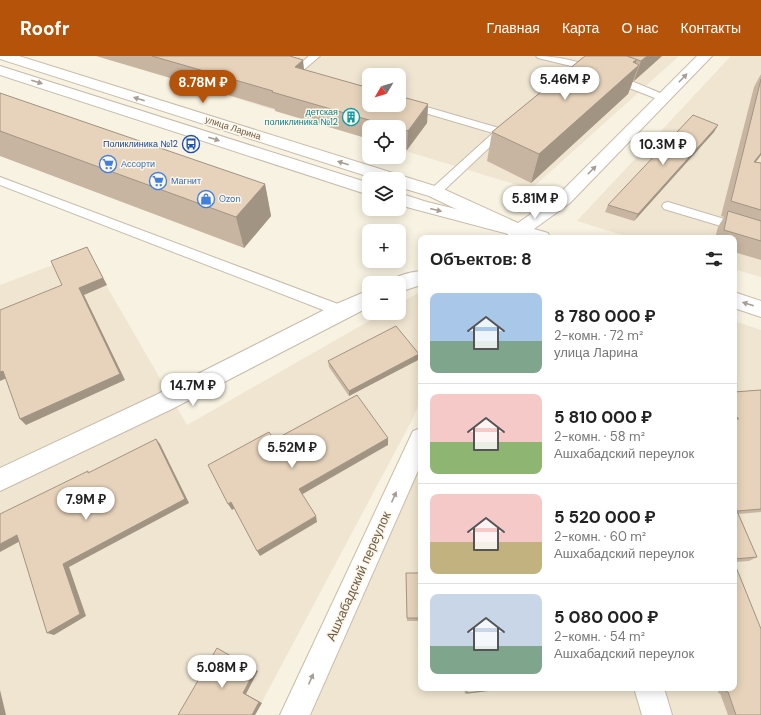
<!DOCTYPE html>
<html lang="ru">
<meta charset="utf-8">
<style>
body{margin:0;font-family:"DM Sans",sans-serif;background:#f6f6f6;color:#222;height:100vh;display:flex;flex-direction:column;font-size:15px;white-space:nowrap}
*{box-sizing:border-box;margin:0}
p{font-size:13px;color:#767676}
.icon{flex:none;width:22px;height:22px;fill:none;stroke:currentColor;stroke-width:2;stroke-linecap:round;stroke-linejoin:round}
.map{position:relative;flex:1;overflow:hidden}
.panel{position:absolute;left:418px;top:179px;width:319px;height:456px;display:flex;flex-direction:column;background:#fff;border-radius:8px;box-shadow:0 2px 10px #0003}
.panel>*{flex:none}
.needle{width:26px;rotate:232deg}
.buttons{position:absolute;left:362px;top:12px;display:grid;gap:8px}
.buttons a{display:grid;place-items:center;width:44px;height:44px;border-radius:8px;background:#fff;box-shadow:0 2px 10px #0003;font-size:20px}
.price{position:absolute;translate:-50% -34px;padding:0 9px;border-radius:14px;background:#fff;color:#222;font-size:13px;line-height:26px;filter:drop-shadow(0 1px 2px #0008)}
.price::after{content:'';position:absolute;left:50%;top:24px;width:12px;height:9px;margin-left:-6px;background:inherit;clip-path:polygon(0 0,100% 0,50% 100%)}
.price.selected{background:#b45309;color:#fff}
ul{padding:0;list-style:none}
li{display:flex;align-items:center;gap:12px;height:100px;padding:0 12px}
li+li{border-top:1px solid #e0e0e0}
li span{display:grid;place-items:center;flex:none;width:112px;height:80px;border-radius:8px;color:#555}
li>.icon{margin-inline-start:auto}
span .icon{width:48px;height:48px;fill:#fffc;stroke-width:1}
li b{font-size:17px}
h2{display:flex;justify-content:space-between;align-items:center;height:48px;padding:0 12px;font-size:17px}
header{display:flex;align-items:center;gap:24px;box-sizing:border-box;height:56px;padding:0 20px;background:#b45309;color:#fff}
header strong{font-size:19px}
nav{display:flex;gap:22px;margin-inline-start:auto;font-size:14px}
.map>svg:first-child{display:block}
.residential{fill:#efe5d1;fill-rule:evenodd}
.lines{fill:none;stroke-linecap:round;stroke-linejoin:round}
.lane-casing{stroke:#c7bbab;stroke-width:2}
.street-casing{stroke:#c7bbab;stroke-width:2}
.secondary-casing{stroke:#cabca9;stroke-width:2}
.lane{fill:#fff;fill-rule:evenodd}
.street{fill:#fff;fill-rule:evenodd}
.secondary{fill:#fff;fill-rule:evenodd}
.wall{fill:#c7b5a1}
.shaded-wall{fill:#a29483}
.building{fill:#e7d3bb;stroke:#a29483}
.oneway{fill:#a79d94}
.labels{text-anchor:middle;stroke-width:3;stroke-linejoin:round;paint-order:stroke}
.far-culture-label{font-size:9px;fill:#0d838f;stroke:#fcf6e7;text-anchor:end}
.far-street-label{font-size:9px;fill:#6c5c4c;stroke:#fcf6e7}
.far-transit-label{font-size:9px;fill:#164399;stroke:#fcf6e7;text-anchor:end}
.far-shop-label{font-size:9px;fill:#366cbe;stroke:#fcf6e7;text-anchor:start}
.near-street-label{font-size:13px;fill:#6c5c4c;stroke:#fcf6e7}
</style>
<header>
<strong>Roofr</strong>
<nav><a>Главная</a><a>Карта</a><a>О нас</a><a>Контакты</a></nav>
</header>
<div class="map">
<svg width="761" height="659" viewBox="0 0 761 659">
<rect width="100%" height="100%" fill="#f8f2e2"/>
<!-- residential -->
<g class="residential">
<path d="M 97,0 L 679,0 L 531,133 L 399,93 L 399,71 L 369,71 L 369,83 ZM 369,19 L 399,19 L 399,49 L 369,49 Z"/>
<path d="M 731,0 L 761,0 L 761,221 L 734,213 L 734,182 L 632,182 L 577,165 Z"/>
<path d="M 87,196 L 187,369 L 383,257 L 399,257 L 399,248 L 418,237 L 421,239 L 421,343 L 412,364 L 255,659 L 0,659 L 0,229 Z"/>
<path d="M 734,265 L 761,274 L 761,659 L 304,659 L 421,404 L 421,632 L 734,632 Z"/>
</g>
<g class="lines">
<!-- lane casing -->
<g class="lane-casing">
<g id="lane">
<path d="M 309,0 L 320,0 L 300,17 L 294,17 L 292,15 L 294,13 Z"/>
<path d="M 536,0 C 580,0 627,24 668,40 L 669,42 L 668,44 L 660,44 L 575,11 L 538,2 Z"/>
<path d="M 399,43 L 499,72 L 505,69 L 510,72 L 439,139 L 431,139 L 429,136 L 431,133 L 493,77 L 398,49 Z"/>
<path d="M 0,121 L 346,251 L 348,255 L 346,259 L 341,260 L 336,259 L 0,129 Z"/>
<path d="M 668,146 L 761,174 L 761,182 L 664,153 L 662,150 L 664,147 Z"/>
</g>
</g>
<!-- street casing -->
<g class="street-casing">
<g id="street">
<path d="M 0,10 L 369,127 L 369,139 L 0,19 Z"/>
<path d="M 399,137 L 427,146 L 518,168 L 521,173 L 518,178 L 512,179 L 399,149 Z"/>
<path d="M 421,215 L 421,229 L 399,236 L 399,227 L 390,227 C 395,219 412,216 421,215 Z"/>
<path d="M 369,234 L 369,251 L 172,353 L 0,435 L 0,412 L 156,339 L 334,249 Z"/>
<path d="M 634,632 L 664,632 L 672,659 L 642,659 Z"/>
</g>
</g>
<!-- secondary casing -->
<g class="secondary-casing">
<g id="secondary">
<path d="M 0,0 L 19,0 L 441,132 L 518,167 L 558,139 L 697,0 L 712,0 L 570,147 L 534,173 L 548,177 L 550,182 L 506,182 L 508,178 L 429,140 L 399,131 L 399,123 L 376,123 L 0,3 Z"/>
<path d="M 734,236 L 761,245 L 761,261 L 734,252 Z"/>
<path d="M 421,372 L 421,408 L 310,659 L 280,659 L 413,375 Z"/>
</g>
</g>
<!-- lane -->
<use href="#lane" class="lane"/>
<!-- street -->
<use href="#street" class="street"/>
<!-- secondary -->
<use href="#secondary" class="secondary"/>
</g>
<!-- wall -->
<g class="wall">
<path d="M 96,0 L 290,0 L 304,14 L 428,48 L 427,67 L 407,94 L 399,92 L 399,71 L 369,71 L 369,83 L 275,55 L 275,53 Z"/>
<path d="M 585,0 L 662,0 L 634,25 L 633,25 L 628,38 L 531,127 L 487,105 L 492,76 Z"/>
<path d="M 761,18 L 761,99 L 756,106 L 761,107 L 761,204 L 734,196 L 734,182 L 715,182 L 718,171 L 724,161 L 721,160 L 754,31 Z"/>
<path d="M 0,37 L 265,128 L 271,160 L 244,192 L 0,100 Z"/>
<path d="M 718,69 L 714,76 L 634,165 L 605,156 L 608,149 Z"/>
<path d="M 419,298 L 418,304 L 349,340 L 329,311 L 328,305 Z"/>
<path d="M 761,334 L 761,456 L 738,458 L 757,501 L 749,505 L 734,506 L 761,659 L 728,659 L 720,637 L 719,638 L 717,632 L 734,632 L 734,336 Z"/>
<path d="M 406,517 L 421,517 L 421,565 L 407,565 L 406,520 Z"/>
<path d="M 464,632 L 514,632 L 465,638 Z"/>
</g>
<!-- shaded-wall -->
<g class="shaded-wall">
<path d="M 647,0 L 662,0 L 634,25 L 641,5 Z"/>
<path d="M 637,3 L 633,14 L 639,9 L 628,38 L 531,127 L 539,98 Z"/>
<path d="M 303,4 L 305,22 L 295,11 Z"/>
<path d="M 428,48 L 427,67 L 407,94 L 408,75 Z"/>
<path d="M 718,69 L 714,76 L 634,165 L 638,158 Z"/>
<path d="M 761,97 L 761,99 L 744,121 L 754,106 Z"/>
<path d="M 265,128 L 271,160 L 244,192 L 236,161 Z"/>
<path d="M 87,191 L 107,229 L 84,239 L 125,324 L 26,369 L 20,363 L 79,232 Z"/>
<path d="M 419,298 L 418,304 L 349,340 L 349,335 Z"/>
<path d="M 3,315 L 9,321 L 0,325 L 0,316 Z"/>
<path d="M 388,382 L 388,389 L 301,439 L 299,433 Z"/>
<path d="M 156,383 L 160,388 L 189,447 L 69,511 L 86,560 L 54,579 L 47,577 L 63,508 Z"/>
<path d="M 231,446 L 235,452 L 232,454 L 228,448 Z"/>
<path d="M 316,460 L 317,466 L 260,500 L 257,495 Z"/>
<path d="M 17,479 L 24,483 L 0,496 L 0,488 Z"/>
<path d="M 255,614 L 258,615 L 246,638 L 262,647 L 255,659 L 252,659 L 243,637 Z"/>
<path d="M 0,634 L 6,659 L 0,659 Z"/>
</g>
<!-- building -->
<g class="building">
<path d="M 152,0 L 290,0 L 303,4 L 295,11 L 369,32 L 369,49 L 399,49 L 399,40 L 428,48 L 408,75 L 399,73 L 399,71 L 393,71 L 272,36 L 273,35 Z"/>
<path d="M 585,0 L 627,0 L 637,3 L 633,6 L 639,9 L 539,98 L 492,76 Z"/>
<path d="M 627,0 L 647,0 L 641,5 Z"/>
<path d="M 761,23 L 761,97 L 754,106 L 761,107 L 761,154 L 731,145 Z"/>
<path d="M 0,37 L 265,128 L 236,161 L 0,75 Z"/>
<path d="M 693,59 L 718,69 L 638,158 L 608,149 Z"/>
<path d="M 728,155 L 761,165 L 761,185 L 724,174 Z"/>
<path d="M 87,191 L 103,222 L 79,232 L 120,318 L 20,363 L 3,315 L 0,316 L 0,254 L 62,229 L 51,205 Z"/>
<path d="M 396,270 L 419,298 L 349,335 L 328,305 Z"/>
<path d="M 761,334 L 761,453 L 737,455 L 757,501 L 734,503 L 734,363 L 739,363 L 734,358 L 734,336 Z"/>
<path d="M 357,339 L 388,382 L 299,433 L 316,460 L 257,495 L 231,446 L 228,448 L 208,409 L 269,376 L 274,384 Z"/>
<path d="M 156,383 L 185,443 L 63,508 L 80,558 L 47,577 L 17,479 L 0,488 L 0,458 L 88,415 L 88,417 Z"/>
<path d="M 734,506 L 761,573 L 761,659 L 736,659 L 728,636 L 726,636 L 725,632 L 734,632 Z"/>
<path d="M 406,517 L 421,517 L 421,562 L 407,562 Z"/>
<path d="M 217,592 L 255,614 L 243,637 L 259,646 L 252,659 L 178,659 Z"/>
<path d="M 466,632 L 507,632 L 467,637 Z"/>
</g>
<!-- one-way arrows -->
<defs><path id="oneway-solid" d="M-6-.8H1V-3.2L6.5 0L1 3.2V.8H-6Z"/></defs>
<g class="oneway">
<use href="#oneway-solid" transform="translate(683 22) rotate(-46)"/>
<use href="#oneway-solid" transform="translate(37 26) rotate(18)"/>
<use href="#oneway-solid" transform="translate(139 43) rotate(-162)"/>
<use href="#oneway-solid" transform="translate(214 83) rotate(18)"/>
<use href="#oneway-solid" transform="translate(343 107) rotate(-162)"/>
<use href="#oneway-solid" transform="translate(592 114) rotate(-45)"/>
<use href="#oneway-solid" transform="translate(436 154) rotate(14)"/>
<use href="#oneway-solid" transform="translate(748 248) rotate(-162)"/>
<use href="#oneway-solid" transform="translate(394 441) rotate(-66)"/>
<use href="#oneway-solid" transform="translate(311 623) rotate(-66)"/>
</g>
<!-- icons -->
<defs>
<g id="building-ring" transform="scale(0.9)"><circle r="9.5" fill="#fcf6e7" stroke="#0f9aa8" stroke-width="1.5"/><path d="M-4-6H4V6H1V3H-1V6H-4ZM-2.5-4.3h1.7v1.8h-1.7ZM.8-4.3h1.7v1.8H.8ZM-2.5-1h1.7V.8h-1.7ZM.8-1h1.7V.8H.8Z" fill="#0f9aa8"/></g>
<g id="bus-ring" transform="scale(0.9)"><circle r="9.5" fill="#fcf6e7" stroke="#1a4fb4" stroke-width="1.5"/><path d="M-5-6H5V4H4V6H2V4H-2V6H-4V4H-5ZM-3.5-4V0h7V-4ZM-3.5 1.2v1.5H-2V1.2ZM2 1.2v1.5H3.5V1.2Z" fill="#1a4fb4"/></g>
<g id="supermarket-ring" transform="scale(0.9)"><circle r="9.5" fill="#fcf6e7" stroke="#3f7fe0" stroke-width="1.5"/><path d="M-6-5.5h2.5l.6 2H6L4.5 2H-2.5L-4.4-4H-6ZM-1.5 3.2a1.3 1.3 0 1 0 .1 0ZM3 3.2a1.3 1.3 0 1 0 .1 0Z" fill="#3f7fe0"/></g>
<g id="shop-ring" transform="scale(0.9)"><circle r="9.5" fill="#fcf6e7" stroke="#3f7fe0" stroke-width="1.5"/><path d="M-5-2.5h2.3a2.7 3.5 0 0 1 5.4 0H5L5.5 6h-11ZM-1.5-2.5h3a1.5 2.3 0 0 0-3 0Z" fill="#3f7fe0"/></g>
</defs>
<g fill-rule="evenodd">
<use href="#building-ring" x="351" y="61"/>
<use href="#bus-ring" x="191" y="88"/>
<use href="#supermarket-ring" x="108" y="108"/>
<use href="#supermarket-ring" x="158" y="125"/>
<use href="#shop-ring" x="206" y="143"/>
</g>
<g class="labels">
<!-- far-culture labels -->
<g class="far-culture-label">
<text x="338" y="59">детская<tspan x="338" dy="10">поликлиника №12</tspan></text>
</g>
<!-- far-street labels -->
<g class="far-street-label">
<text transform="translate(233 72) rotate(18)" y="3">улица Ларина</text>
</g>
<!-- far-transit labels -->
<g class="far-transit-label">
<text x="178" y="91">Поликлиника №12</text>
</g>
<!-- far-shop labels -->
<g class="far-shop-label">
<text x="121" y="111">Ассорти</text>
<text x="171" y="128">Магнит</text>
<text x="219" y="146">Ozon</text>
</g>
<!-- near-street labels -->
<g class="near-street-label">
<text transform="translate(358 520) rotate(-66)" y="5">Ашхабадский переулок</text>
</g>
</g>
</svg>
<div class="buttons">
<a><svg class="needle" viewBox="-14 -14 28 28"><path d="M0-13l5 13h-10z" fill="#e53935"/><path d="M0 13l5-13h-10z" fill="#767676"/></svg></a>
<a><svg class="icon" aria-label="locate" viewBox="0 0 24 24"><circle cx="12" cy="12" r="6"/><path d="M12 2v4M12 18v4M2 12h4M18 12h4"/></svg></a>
<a><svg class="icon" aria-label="layers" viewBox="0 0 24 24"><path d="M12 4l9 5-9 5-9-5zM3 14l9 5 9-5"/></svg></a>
<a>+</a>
<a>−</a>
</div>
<b class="price" style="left:565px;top:45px">5.46M ₽</b>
<b class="price selected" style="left:203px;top:48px">8.78M ₽</b>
<b class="price" style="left:663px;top:110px">10.3M ₽</b>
<b class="price" style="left:535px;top:164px">5.81M ₽</b>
<b class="price" style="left:193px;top:351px">14.7M ₽</b>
<b class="price" style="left:292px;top:413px">5.52M ₽</b>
<b class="price" style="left:86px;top:465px">7.9M ₽</b>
<b class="price" style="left:222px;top:633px">5.08M ₽</b>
<section class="panel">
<h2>Объектов: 8<svg class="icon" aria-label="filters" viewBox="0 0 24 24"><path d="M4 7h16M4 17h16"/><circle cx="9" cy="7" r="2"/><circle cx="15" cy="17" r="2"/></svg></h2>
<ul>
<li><span style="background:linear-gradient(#a9c7e8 60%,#7fa58c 0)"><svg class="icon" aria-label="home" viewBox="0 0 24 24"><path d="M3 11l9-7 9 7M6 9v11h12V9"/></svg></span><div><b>8 780 000 ₽</b><p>2-комн. · 72 m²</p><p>улица Ларина</p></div></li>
<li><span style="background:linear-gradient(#f6c9c9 60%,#8fb573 0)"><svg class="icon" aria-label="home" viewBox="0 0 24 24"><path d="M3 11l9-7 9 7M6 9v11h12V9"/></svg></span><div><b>5 810 000 ₽</b><p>2-комн. · 58 m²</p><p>Ашхабадский переулок</p></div></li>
<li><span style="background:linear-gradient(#f6c9c9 60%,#c2b280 0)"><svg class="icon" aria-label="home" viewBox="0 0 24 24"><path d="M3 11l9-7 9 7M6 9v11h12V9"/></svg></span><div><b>5 520 000 ₽</b><p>2-комн. · 60 m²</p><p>Ашхабадский переулок</p></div></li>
<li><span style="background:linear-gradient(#c9d6e8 65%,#7fa58c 0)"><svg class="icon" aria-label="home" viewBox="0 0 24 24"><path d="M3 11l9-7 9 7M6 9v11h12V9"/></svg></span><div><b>5 080 000 ₽</b><p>2-комн. · 54 m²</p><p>Ашхабадский переулок</p></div></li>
</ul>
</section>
</div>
